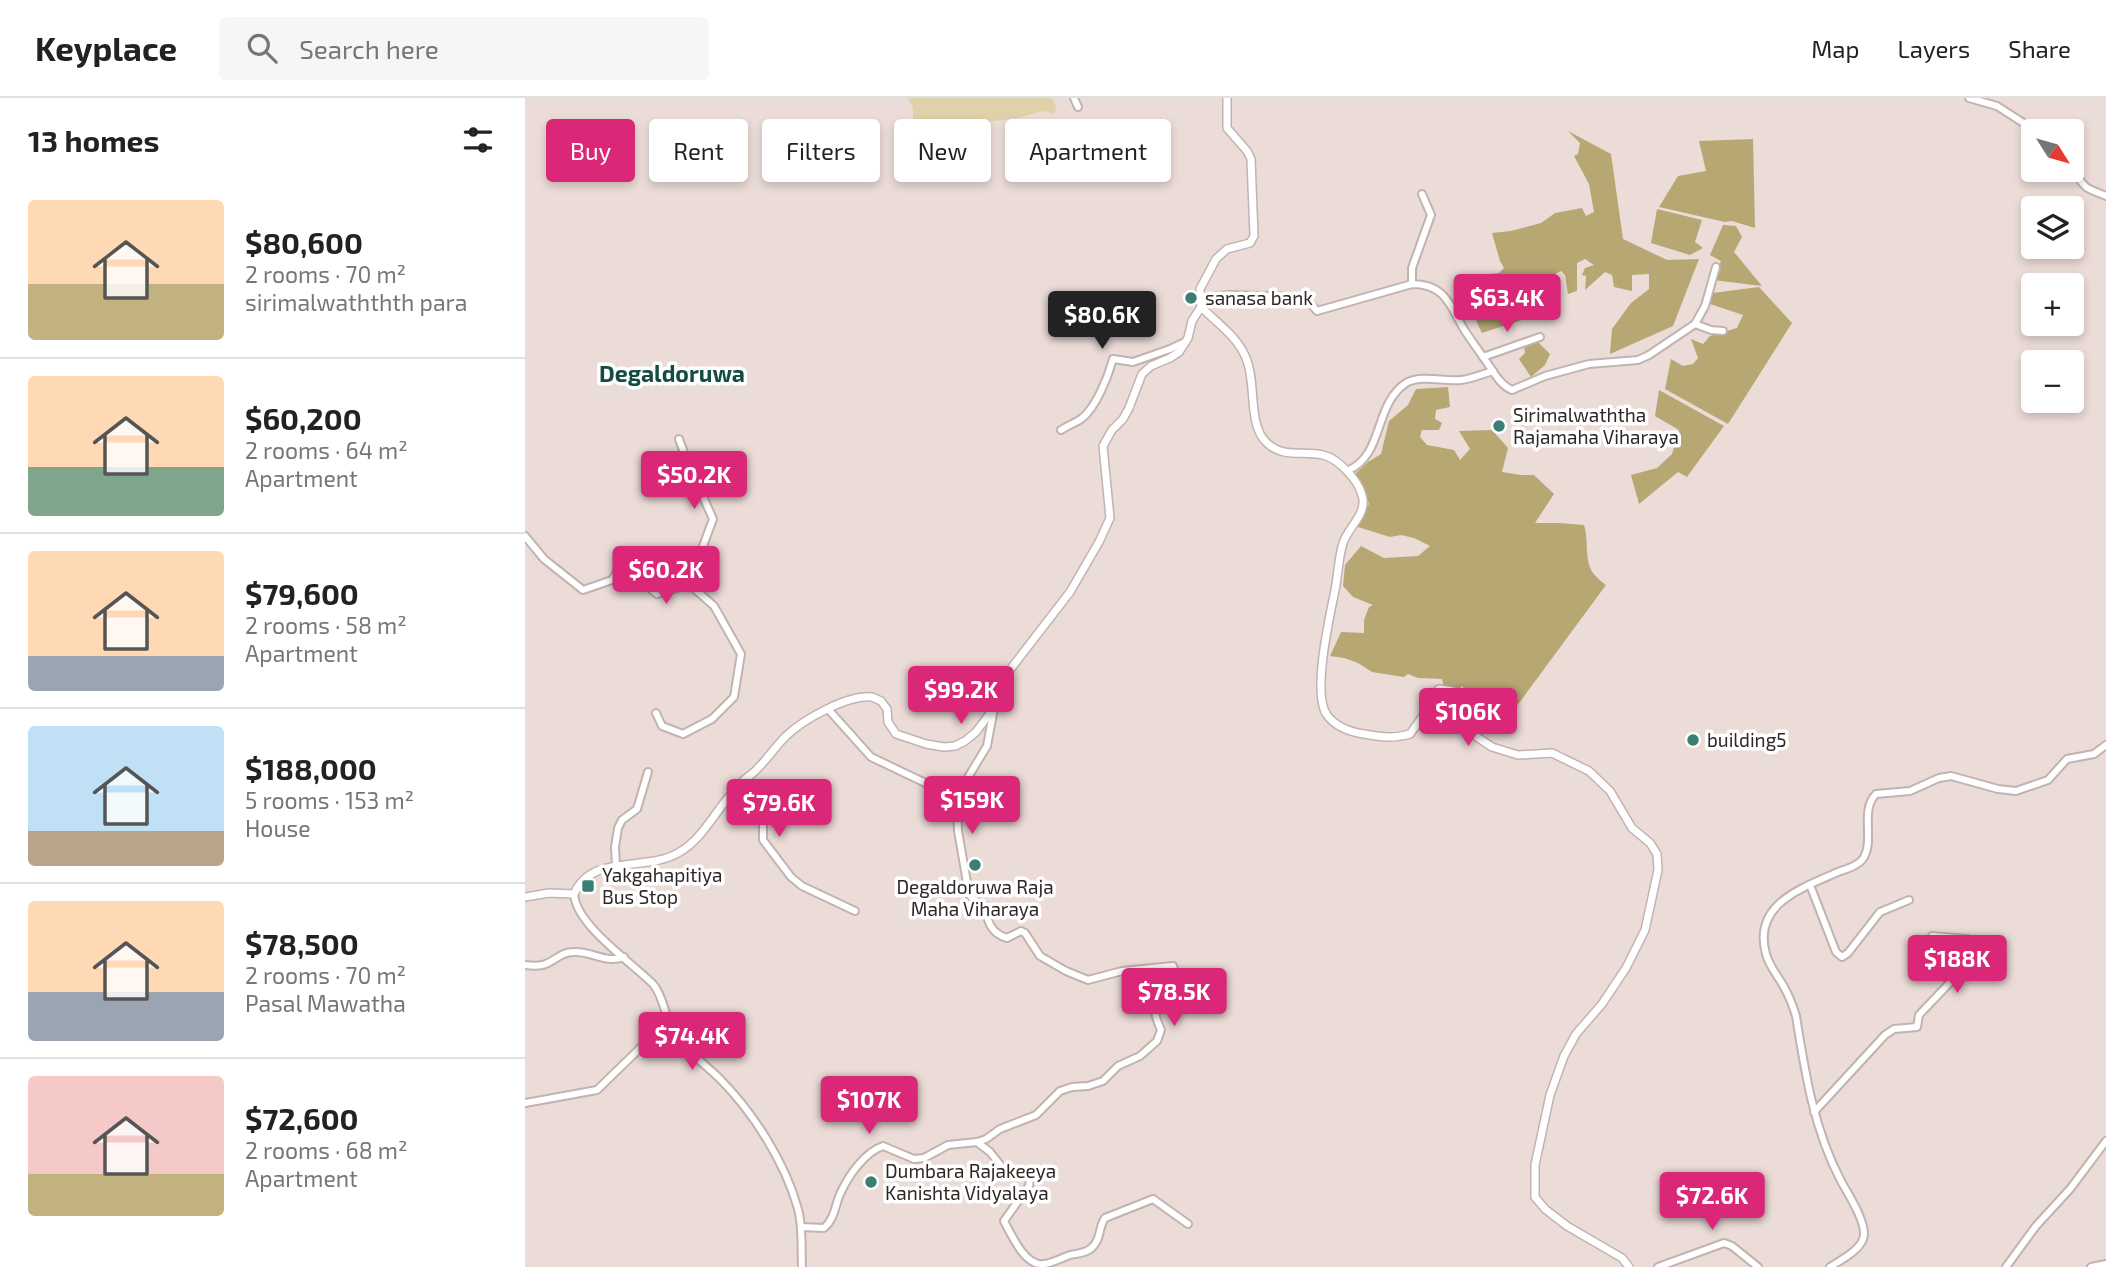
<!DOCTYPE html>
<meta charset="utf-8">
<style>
body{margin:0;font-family:"Exo 2",sans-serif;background:#f6f6f6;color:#222;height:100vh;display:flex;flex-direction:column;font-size:26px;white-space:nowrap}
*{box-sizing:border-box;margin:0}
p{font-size:23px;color:#767676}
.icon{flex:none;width:38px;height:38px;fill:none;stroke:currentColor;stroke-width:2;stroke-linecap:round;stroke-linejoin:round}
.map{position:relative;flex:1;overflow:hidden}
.drawer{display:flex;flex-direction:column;background:#fff;width:525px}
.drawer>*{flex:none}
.hud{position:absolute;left:21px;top:21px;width:665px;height:63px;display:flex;gap:14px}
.needle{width:46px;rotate:127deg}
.fabs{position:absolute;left:1496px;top:21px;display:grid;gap:14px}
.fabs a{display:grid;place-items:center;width:63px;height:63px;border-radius:7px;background:#fff;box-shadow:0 4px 10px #0003;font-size:35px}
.price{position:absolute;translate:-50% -60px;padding:0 16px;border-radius:7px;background:#db2777;color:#fff;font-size:23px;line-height:46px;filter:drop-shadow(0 2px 4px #0008)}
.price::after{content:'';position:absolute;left:50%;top:42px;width:21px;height:16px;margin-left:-10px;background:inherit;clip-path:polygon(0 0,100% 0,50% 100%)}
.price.on{background:#222;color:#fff}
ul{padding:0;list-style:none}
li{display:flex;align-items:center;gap:21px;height:175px;padding:0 28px}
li+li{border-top:2px solid #e0e0e0}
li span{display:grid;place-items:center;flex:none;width:196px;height:140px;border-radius:7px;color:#555}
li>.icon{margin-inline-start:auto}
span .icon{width:84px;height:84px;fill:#fffc;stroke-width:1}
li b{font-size:30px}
h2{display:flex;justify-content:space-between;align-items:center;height:84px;padding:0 28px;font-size:30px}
.tag{padding:0 24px;border-radius:7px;background:#fff;box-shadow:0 4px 10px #0003;font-size:24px;line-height:63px}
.tag.on{background:#db2777;color:#fff}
header{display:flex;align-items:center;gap:42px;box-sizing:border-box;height:98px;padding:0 35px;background:#fff;border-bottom:2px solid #e0e0e0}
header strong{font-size:33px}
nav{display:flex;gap:38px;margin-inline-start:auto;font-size:24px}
.search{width:490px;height:63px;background:#f6f6f6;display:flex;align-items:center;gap:18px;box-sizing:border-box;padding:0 24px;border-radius:7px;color:#767676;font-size:26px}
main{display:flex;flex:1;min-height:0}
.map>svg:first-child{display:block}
.green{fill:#dfd2aa}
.forest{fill:#b7a773}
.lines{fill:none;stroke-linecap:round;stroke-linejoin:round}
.minor-casing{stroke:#c2b3ae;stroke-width:10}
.major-casing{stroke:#c2b3ae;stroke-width:10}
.minor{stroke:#fff;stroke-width:6}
.major{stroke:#fff;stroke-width:7}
.poi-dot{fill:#3c7f72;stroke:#fff;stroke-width:2.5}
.labels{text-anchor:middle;stroke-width:7;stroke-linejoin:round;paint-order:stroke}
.poi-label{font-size:19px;fill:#2d2725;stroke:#fff;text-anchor:start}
.quarter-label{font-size:23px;font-weight:bold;fill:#134c42;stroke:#fff}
</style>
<header>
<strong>Keyplace</strong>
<div class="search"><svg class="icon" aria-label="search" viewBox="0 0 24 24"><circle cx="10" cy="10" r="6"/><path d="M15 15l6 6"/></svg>Search here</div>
<nav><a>Map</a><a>Layers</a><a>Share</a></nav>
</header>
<main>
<section class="drawer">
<h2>13 homes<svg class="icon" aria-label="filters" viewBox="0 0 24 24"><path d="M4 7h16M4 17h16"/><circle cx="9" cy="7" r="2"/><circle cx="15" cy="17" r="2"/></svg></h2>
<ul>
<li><span style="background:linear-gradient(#ffd9b3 60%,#c2b280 0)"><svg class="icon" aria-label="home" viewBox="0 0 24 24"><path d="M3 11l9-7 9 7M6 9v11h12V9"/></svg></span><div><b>$80,600</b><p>2 rooms · 70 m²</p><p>sirimalwaththth para</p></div></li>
<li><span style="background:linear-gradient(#ffd9b3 65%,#7fa58c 0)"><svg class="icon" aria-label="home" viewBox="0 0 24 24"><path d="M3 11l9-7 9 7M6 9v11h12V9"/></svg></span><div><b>$60,200</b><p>2 rooms · 64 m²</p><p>Apartment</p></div></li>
<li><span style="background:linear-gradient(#ffd9b3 75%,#9aa5b1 0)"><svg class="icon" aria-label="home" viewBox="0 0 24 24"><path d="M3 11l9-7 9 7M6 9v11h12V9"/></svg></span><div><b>$79,600</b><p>2 rooms · 58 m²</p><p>Apartment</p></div></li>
<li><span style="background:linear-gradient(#bfe0f5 75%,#b9a48a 0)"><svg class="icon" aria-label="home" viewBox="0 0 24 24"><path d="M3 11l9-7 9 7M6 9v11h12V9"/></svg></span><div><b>$188,000</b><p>5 rooms · 153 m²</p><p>House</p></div></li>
<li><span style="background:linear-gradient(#ffd9b3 65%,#9aa5b1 0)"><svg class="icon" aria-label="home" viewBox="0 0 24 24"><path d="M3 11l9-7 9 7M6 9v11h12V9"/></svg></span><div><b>$78,500</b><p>2 rooms · 70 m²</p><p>Pasal Mawatha</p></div></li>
<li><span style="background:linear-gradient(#f6c9c9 70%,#c2b280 0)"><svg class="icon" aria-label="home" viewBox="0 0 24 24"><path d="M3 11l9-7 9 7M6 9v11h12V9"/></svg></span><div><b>$72,600</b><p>2 rooms · 68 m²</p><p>Apartment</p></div></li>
</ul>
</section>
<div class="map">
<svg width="1581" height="1169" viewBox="0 0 1581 1169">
<rect width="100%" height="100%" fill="#ecdcd8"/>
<!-- green -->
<path class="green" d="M 383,0 L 527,0 L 532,11 L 529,16 L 519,13 L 492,20 L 388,34 L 388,9 Z"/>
<!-- forest -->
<g class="forest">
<path d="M 1043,33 L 1086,56 L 1098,141 L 1142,162 L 1174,161 L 1148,228 L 1085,256 L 1087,231 L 1106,205 L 1124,191 L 1124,176 L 1107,177 L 1107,193 L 1089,189 L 1087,177 L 1080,174 L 1060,192 L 1061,178 L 1057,177 L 1060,170 L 1069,167 L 1060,161 L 1052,165 L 1052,193 L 1043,196 L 1040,177 L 1036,173 L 1009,187 L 1014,187 L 1010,196 L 1012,217 L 957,235 L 943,206 L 933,202 L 931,198 L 931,191 L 940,190 L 939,186 L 934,179 L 974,175 L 979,170 L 975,163 L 967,135 L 986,133 L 1016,125 L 1030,115 L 1057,110 L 1061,118 L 1069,114 L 1064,86 L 1049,58 L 1053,56 L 1055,45 Z"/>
<path d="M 1228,41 L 1230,130 L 1207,123 L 1200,124 L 1134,109 L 1153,78 L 1181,73 L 1174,43 Z"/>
<path d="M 1132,111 L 1177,122 L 1170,144 L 1178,150 L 1165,157 L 1126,145 Z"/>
<path d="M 1198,127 L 1211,128 L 1217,139 L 1209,154 L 1237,188 L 1188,182 L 1196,163 L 1185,157 Z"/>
<path d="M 1234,189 L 1267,225 L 1203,326 L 1140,291 L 1146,261 L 1158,268 L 1168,266 L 1173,260 L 1166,241 L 1178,246 L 1185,238 L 1212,230 L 1218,217 L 1179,204 L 1180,196 Z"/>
<path d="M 1011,242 L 1025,256 L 1020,267 L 1006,279 L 994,261 L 1000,255 L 999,248 Z"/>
<path d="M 923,289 L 925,309 L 911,312 L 910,321 L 917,325 L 914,332 L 897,332 L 895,339 L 902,347 L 929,352 L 935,362 L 945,351 L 934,333 L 967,332 L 983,350 L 977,374 L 996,377 L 1009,377 L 1029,396 L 1010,425 L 1034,425 L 1059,427 C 1064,442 1059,461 1068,475 C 1071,479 1077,484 1081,487 L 991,609 L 974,615 L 958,612 L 937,588 L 929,597 L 920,594 L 917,581 L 893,580 L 883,576 L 879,579 L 847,574 L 833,565 L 819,560 L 805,558 L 816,534 L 839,535 L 839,522 L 844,509 L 848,507 L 828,499 L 818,488 L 820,467 L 836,448 L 859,460 L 893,458 L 905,448 L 889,440 L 876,437 L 865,439 L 830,428 L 844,406 L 830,376 L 843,364 L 856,356 L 864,323 L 883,307 L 891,291 Z"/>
<path d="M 1134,292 L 1199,328 L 1162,379 L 1153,374 L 1114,406 L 1106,377 L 1132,370 L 1147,356 L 1154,332 L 1130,318 Z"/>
</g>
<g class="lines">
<!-- minor casing -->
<g class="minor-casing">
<g id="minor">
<path d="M 549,0 L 553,9"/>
<path d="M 1444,0 L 1472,8 L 1511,33"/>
<path d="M 1547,71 C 1562,91 1556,88 1581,98"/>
<path d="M 887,186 L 887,170 L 906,117 L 897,96"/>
<path d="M 675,205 L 684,199 L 704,197 L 774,199 L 782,202 L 792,213 L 887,186 C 921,186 925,208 940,233 C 948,245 957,257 965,269 C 971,278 977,288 987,292 L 1020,278 L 1064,266 L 1113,262 L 1124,257 L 1170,226 L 1180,208 L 1191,169"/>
<path d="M 1170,226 L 1186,232 L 1198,233"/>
<path d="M 958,259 L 1015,239"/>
<path d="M 536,332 C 542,328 550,325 556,321 C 571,310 583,279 588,261 L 608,264 L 645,251 L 660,244"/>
<path d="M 154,341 L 162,363 L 188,421 L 164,486"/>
<path d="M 822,373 C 860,357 848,307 881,285 C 896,276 919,284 936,282 C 947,281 957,276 968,273"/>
<path d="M 0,438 L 19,461 L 58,492 L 87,482 L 101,460 C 114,472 116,485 132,496 L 164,486 L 189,508 L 216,556 L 209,599 L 187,621 L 158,636 L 137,628 L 131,615"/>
<path d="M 303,611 L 346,659 L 434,701"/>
<path d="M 203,702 L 221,696 L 232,701 L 238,710 L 238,742 L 266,779 L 277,788 L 330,813"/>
<path d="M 91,768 L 90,749 L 93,730 L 97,722 L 112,711 L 123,674"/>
<path d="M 1285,787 L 1311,854 L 1317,859 L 1323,855 L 1355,814 L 1384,802"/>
<path d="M 49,796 C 51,827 106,864 128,886 C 139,899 140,920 149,935 C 160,953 179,965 194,980 C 228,1014 260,1064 273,1111 C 278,1129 276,1150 277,1169"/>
<path d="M 0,867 C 29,872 29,854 49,854 C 67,853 81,866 99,859"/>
<path d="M 0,1005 L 72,992 L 143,923"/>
<path d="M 1289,1014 L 1360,937 L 1369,931 L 1392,929 L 1394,917 L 1435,874 L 1439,867 L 1445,843 L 1443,841 L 1407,838 L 1408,846 L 1421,880"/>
<path d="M 452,1044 L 465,1054 L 477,1069 L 486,1074 L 502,1078 L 505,1081 L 504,1088 L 479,1123 C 486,1136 500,1169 519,1166 C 528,1165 536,1160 545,1157 C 555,1155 564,1155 570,1146 C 576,1138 574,1128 580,1120 L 628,1101 L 663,1126"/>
<path d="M 276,1129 L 299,1130 C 310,1121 310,1106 316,1094 C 324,1077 340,1054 358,1048 L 389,1061 L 399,1060 L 423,1047 L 452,1044 L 461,1041 L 475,1031 L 511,1017 L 535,993 L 547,989 L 563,988 L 578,983 L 593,968 L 615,958 L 632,943 L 636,932 C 623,903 627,894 649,871 L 648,868 L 597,873 L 563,882 L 541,873 L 515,858 L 500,835 L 496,833 L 482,840 C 465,835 463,823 459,808 L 447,800 L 444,796 L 433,733 L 432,709 L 439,686 L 462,648 L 469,610"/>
<path d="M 1133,1169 L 1199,1145 L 1207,1148 L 1233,1169"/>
<path d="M 1305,1169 C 1316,1162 1338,1151 1339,1137 C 1340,1122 1323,1096 1316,1083 C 1289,1032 1280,975 1271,918 C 1268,908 1264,898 1259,889 C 1253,878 1244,868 1241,856 C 1227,806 1277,790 1313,774 C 1321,771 1331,769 1337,762 C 1351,744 1334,713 1351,696 L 1385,693 L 1414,680 L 1426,678 L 1473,691 L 1491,693 L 1523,682 L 1542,661 L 1569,656 L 1581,647"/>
<path d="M 1481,1169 L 1511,1128 L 1545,1091 L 1581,1043"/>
<path d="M 1566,1169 L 1581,1166"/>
</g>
</g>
<!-- major casing -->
<g class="major-casing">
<g id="major">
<path d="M 702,0 L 702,30 L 722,53 L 726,61 L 729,138 L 725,145 L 702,151 L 691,161 L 675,191 L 676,209 C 692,225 712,238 721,260 C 732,285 722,327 742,345 C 759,361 778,352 798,357 C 814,361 833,382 837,397 C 843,416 823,429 818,445 C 813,461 813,480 809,497 C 804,522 787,596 802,617 C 810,628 825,634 839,636 C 858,639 866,641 885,636 L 898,618 L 905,599 L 914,591 L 927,593 L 935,601 L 941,625 L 952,639 L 967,649 L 993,657 L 1027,655 L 1064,673 L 1085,693 L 1107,730 L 1125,745 L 1132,756 L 1133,772 L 1120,832 L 1101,870 L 1077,906 L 1051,936 L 1039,958 L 1025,997 L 1010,1067 L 1010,1099 L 1020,1111 L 1042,1128 L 1097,1160 L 1104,1169"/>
<path d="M 0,799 L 24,795 L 49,796 C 67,755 120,774 153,755 C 176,742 187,719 203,700 C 207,695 212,689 217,684 C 222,679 228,676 233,670 C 243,660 251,648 261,638 C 279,621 322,597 347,599 L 356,603 L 362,611 L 363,624 L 371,636 L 401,646 L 419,649 L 430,648 L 440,643 L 451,634 L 469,610 L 481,577 L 545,494 L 574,444 L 585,420 L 578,348 L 587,332 L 598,321 L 604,310 L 617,276 L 626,268 L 645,260 L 654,254 L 663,240 L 667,223 L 676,209"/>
</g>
</g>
<!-- minor -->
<use href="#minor" class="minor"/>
<!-- major -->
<use href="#major" class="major"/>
</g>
<!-- markers -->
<g class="poi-dot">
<circle cx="666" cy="200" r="7"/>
<circle cx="974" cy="328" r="7"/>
<circle cx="1168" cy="642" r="7"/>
<circle cx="450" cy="767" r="7"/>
<rect x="56" y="781" width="14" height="14" rx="3.5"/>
<circle cx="346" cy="1084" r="7"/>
</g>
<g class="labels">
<!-- poi labels -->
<g class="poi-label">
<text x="680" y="207">sanasa bank</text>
<text x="988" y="324">Sirimalwaththa<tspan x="988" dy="22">Rajamaha Viharaya</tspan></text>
<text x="1182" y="649">building5</text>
<text x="77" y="784">Yakgahapitiya<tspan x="77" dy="22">Bus Stop</tspan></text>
<text x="450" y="796" text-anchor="middle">Degaldoruwa Raja<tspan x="450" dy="22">Maha Viharaya</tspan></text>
<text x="360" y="1080">Dumbara Rajakeeya<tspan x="360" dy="22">Kanishta Vidyalaya</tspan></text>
</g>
<!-- quarter labels -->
<g class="quarter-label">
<text x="147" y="284">Degaldoruwa</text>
</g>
</g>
</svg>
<div class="fabs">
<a><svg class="needle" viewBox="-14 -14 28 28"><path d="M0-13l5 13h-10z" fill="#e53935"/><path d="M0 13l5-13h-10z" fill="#767676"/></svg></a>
<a><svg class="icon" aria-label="layers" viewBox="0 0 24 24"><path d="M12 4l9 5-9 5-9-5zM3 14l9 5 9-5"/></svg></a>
<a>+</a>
<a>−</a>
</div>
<b class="price" style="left:982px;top:236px">$63.4K</b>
<b class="price on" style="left:577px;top:253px">$80.6K</b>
<b class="price" style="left:169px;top:413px">$50.2K</b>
<b class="price" style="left:141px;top:508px">$60.2K</b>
<b class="price" style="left:436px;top:628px">$99.2K</b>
<b class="price" style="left:943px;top:650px">$106K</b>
<b class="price" style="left:447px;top:738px">$159K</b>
<b class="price" style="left:254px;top:741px">$79.6K</b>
<b class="price" style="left:1432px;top:897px">$188K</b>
<b class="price" style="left:649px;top:930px">$78.5K</b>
<b class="price" style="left:167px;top:974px">$74.4K</b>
<b class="price" style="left:344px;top:1038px">$107K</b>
<b class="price" style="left:1187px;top:1134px">$72.6K</b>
<div class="hud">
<a class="tag on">Buy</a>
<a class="tag">Rent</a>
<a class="tag">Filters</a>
<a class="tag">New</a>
<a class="tag">Apartment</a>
</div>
</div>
</main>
